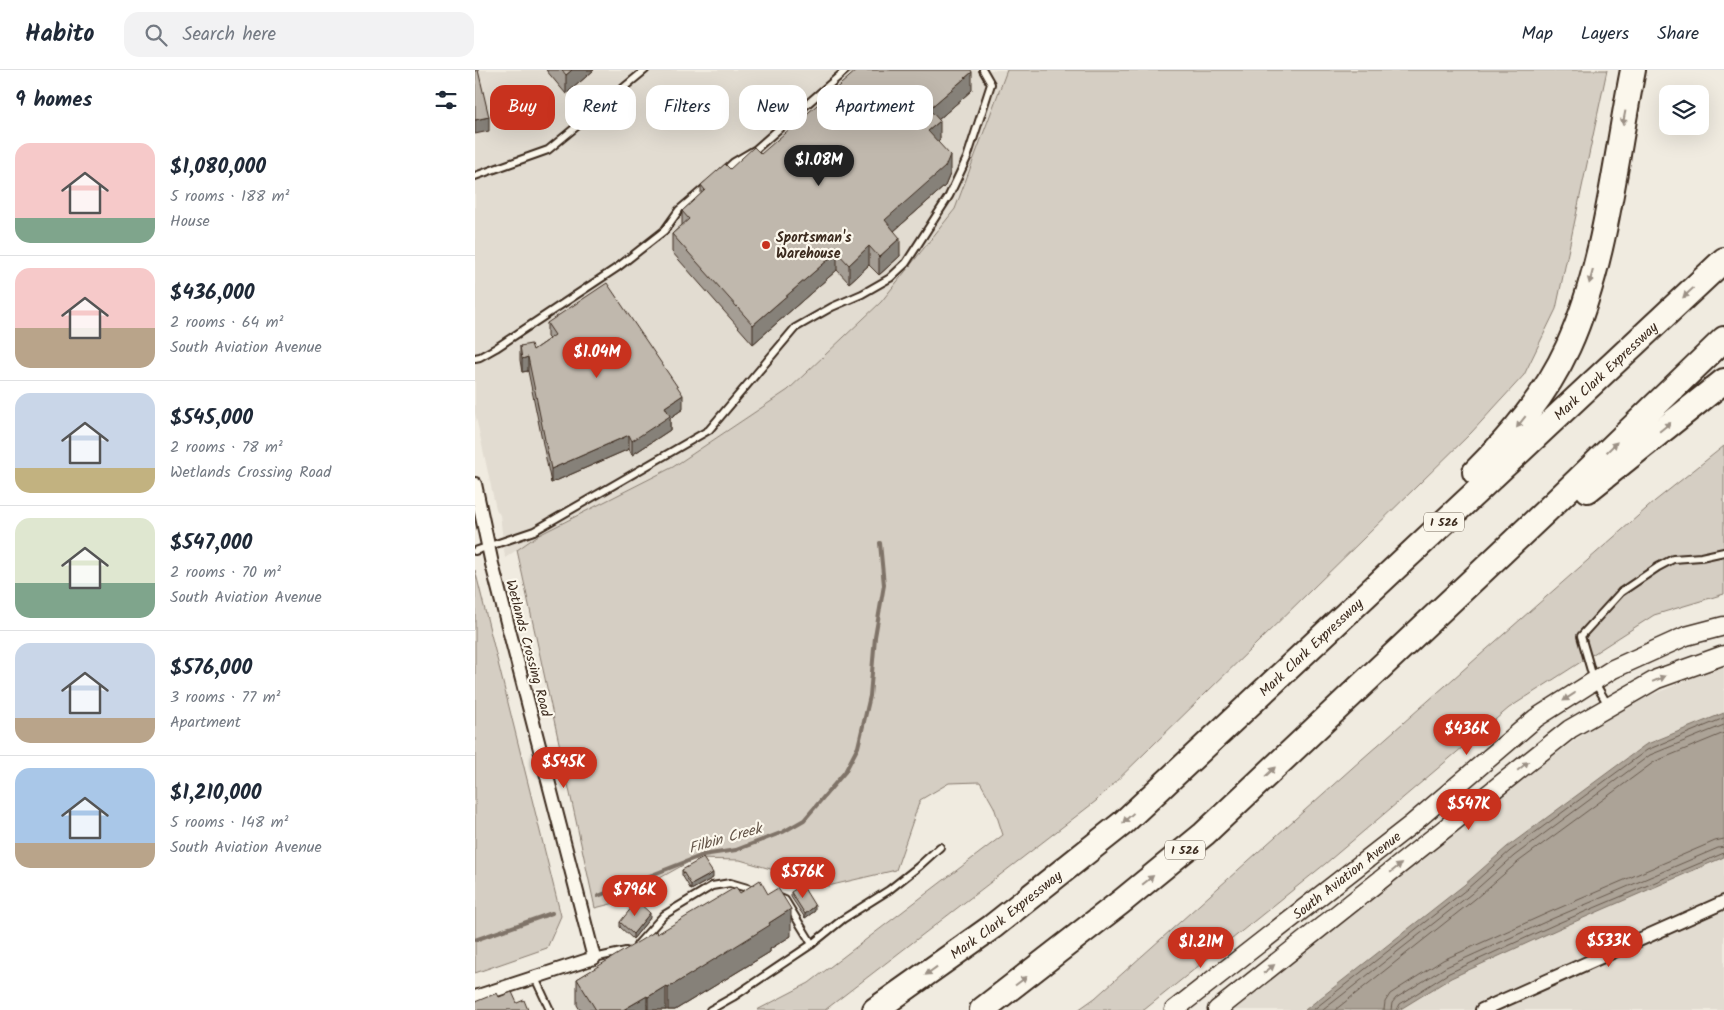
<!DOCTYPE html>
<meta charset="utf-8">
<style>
body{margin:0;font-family:Kalam,sans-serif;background:#f2f2f3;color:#1f2937;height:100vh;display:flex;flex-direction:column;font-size:19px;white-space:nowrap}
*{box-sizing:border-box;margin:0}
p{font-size:16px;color:#747a83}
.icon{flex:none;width:28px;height:28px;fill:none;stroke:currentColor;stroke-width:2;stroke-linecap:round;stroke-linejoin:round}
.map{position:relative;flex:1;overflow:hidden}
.details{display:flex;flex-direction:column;background:#fff;width:475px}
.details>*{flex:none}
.banner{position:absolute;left:15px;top:15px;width:475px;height:45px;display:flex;gap:10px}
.controls{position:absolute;left:1184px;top:15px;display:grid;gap:10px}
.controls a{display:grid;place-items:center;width:50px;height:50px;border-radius:10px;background:#fff;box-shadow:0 5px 20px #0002;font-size:25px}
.price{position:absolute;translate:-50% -42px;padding:0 11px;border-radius:18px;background:#c8321e;color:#fff;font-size:16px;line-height:32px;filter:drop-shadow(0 1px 2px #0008)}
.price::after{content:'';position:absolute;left:50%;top:30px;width:15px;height:11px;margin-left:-8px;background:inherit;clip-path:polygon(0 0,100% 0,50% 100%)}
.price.selected{background:#222;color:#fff}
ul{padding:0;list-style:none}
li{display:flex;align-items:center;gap:15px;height:125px;padding:0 15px}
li+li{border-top:1px solid #e0e1e3}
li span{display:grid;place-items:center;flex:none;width:140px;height:100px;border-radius:15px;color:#555}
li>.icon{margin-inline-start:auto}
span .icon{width:60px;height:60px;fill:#fffc;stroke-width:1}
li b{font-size:21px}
h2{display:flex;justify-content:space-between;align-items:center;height:60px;padding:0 15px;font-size:21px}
.pill{padding:0 18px;border-radius:15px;background:#fff;box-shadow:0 5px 20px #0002;font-size:18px;line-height:45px}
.pill.selected{background:#c8321e;color:#fff}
header{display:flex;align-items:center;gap:30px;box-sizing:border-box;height:70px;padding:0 25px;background:#fff;border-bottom:1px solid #e0e1e3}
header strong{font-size:24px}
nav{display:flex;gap:28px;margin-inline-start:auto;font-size:18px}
.search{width:350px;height:45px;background:#f2f2f3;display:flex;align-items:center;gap:12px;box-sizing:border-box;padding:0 18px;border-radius:15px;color:#747a83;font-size:19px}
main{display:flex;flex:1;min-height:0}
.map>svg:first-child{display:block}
.built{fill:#e2dcd1}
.green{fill:#d5cec3;stroke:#887c70}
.water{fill:#aca397;stroke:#7f7367}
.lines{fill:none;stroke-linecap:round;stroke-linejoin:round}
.shore{stroke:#685a4e;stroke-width:1}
.stream{stroke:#7f7367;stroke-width:4}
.lane-casing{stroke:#3b2a1e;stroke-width:10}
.street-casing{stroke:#3b2a1e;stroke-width:16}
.secondary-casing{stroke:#3b2a1e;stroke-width:21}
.highway-casing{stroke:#3b2a1e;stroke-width:28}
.lane{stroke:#fbf7ec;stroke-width:6}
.street{stroke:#fbf7ec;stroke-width:12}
.secondary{stroke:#fbf7ec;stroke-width:18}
.highway{stroke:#fbf7ec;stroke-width:24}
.wall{fill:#a59e95;stroke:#3b2a1e}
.shaded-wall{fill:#868179;stroke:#3b2a1e}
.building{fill:#c0b8ad;stroke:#3b2a1e}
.oneway{fill:#9b9085}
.poi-dot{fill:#c8321e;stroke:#fbf7ec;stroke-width:2}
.labels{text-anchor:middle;stroke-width:4.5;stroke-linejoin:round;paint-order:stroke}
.shield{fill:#fbf7ec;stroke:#75685c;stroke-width:1}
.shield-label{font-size:12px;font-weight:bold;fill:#3b2a1e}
.poi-label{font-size:14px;font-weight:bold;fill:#3b2a1e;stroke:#fbf7ec;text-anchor:start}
.street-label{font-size:14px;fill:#3b2a1e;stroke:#fbf7ec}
.water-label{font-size:15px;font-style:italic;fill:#635448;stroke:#fbf7ec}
</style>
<header>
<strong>Habito</strong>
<div class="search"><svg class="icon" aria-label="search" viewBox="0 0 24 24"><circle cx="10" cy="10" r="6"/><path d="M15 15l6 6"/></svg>Search here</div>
<nav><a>Map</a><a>Layers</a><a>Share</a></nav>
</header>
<main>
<section class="details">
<h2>9 homes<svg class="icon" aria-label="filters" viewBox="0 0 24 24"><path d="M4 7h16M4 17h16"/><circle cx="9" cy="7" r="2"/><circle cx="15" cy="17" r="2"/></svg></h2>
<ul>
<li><span style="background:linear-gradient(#f6c9c9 75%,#7fa58c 0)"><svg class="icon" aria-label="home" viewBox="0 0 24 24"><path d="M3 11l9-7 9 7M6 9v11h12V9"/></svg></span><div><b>$1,080,000</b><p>5 rooms · 188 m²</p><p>House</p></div></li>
<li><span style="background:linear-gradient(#f6c9c9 60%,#b9a48a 0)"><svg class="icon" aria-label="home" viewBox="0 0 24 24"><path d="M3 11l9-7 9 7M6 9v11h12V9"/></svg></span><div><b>$436,000</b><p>2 rooms · 64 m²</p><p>South Aviation Avenue</p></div></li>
<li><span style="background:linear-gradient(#c9d6e8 75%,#c2b280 0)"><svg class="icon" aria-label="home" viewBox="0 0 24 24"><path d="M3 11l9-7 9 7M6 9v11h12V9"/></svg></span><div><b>$545,000</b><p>2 rooms · 78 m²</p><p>Wetlands Crossing Road</p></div></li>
<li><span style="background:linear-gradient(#dfe7d0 65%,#7fa58c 0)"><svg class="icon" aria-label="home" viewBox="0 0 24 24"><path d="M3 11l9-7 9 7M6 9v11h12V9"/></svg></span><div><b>$547,000</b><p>2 rooms · 70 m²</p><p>South Aviation Avenue</p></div></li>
<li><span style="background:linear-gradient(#c9d6e8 75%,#b9a48a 0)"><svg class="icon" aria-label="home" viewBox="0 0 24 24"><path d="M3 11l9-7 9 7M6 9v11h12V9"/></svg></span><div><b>$576,000</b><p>3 rooms · 77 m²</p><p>Apartment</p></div></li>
<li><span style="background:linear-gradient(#a9c7e8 75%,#b9a48a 0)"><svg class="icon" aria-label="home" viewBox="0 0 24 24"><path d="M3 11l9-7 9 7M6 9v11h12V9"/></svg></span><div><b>$1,210,000</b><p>5 rooms · 148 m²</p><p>South Aviation Avenue</p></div></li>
</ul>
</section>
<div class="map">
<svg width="1249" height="940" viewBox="0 0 1249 940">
<rect width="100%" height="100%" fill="#f0ebe0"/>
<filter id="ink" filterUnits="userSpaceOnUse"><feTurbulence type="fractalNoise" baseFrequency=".02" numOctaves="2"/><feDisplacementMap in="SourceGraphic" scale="10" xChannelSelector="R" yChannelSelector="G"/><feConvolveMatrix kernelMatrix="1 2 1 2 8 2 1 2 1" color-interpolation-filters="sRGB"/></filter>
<g filter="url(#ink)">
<!-- built -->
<g class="built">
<path d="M 0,0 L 532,0 L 480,139 L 406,232 L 313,320 L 198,397 L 62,466 L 30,488 L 25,445 L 21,439 L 0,343 Z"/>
<path d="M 1249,596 L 1249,940 L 755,940 L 1060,699 L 1111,662 L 1165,630 L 1222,606 Z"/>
</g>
<!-- green -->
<g class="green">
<path d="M 532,0 L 1132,0 L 1081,239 L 1049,305 L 996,363 L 621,731 L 350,940 L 282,940 L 334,913 L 528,765 L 519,737 L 505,712 L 474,713 L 445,730 L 421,800 L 353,816 L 265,790 L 219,789 L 140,833 L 120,838 L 42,480 L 62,466 L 198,397 L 313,320 L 406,232 L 480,139 Z"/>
<path d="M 1249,376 L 1249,524 L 1179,545 L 1034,638 L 850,794 L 669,940 L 603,940 L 620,928 L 886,690 L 1180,431 Z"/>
<path d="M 0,500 L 86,846 L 72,878 L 0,903 Z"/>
</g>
<!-- water -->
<path class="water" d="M 1249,643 L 1249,787 L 1083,859 L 976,908 L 924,940 L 830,940 L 989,815 L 1032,777 L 1170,675 Z"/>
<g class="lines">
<!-- shore -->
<g class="shore">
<path d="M 838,940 L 992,819 L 1035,781 L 1172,680 L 1249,648"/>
<path d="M 848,940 L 996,824 L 1039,786 L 1175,685 L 1249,655"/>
<path d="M 860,940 L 1000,829 L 1043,792 L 1179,692 L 1249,663"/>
<path d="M 909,940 L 910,932 L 915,924 L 968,890 L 1075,842 L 1240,771 L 1249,769"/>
<path d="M 916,940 L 917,933 L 921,928 L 971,897 L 1079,848 L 1243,778 L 1249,777"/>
<path d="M 922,940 L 925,934 L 974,903 L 1081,854 L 1249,783"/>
</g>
<!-- stream -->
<g class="stream">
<path d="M 123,826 L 228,785 L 261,780 L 308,762 L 329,750 L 370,702 L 383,677 L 395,626 L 400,567 L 409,515 L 405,473"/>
<path d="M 0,870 L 77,843"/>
</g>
<!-- lane casing -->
<g class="lane-casing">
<g id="lane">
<path d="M 247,103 L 259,92 L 281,79 L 371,0"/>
<path d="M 0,106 L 73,80 L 170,0"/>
<path d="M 0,288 L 5,287 L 21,278 L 143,197 L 189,161 L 204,140 L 232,116"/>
<path d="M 0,481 L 59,461 L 234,360 L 320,258 L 357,237 L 387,224 L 415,208 L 431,193 L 474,126 L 492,88 L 516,14 L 508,0"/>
<path d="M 1133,635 L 1119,611 L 1106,566 L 1146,522 L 1183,497 L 1198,489 L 1226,487 L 1249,482"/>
<path d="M 337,874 L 368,849 L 414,820 L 443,797 L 465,777"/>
<path d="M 162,875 L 189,845 L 237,816 L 255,813 L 279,820"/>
<path d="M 119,888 L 151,881"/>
<path d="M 60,908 L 75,940"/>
<path d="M 235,940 L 258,927 L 337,874 L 310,830 L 303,827"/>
</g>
</g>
<!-- street casing -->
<g class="street-casing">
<g id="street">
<path d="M 0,414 L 17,494 L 119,888 L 0,927"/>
<path d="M 1007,940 L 1249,832"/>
</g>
</g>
<!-- secondary casing -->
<g class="secondary-casing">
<g id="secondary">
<path id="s1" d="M 699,940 L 937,754 L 1061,648 L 1138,599 L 1211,566 L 1249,556"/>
<path d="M 742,940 L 1095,659 L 1182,609 L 1249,585"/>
</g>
</g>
<!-- highway casing -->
<g class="highway-casing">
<g id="highway">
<path d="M 1000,402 C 1037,365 1071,325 1093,277 C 1131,193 1140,90 1158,0"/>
<path d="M 1113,420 L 1249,311"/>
<path id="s2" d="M 400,940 L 517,857 L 648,753 L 1249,190"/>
<path d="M 507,940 L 646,832 L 729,764 L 1071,441 L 1249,269"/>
</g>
</g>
<!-- lane -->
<use href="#lane" class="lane"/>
<!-- street -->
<use href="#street" class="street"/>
<!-- secondary -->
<use href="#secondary" class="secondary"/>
<!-- highway -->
<use href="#highway" class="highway"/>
</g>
<!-- wall -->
<g class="wall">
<path d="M 71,0 L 119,0 L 91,24 Z"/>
<path d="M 497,20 L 463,50 L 465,69 L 462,72 L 475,104 L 470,116 L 419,161 L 425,186 L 404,205 L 394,195 L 374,213 L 362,200 L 278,274 L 197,182 L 197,164 L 207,155 L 207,141 L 226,124 L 226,115 L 255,99 L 286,84 Z"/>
<path d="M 72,253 L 208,339 L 195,348 L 195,360 L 157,385 L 154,379 L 76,413 L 53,301 L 47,302 L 45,290 L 45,276 L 58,280 L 74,269 L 72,267 Z"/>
<path d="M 207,800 L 238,808 L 216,820 L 207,805 Z"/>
<path d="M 316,822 L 340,841 L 330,848 L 316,827 Z"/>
<path d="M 175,848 L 158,869 L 145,857 L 145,852 Z"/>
<path d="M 182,864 L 316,866 L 295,879 L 295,882 L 200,940 L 105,940 L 102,935 L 102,909 Z"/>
</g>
<!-- shaded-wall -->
<g class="shaded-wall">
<path d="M 97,0 L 119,0 L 91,24 L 91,5 Z"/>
<path d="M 497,2 L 497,20 L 454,58 L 454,39 Z"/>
<path d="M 14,47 L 14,61 L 0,64 L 0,50 Z"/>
<path d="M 465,51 L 465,69 L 453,80 L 453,61 Z"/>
<path d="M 475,85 L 475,104 L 470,116 L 410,169 L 410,150 Z"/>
<path d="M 425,168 L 425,186 L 404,205 L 404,187 Z"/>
<path d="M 394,176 L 394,195 L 374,213 L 374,195 Z"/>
<path d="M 362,182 L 362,200 L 278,274 L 278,255 Z"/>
<path d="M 53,287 L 53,301 L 47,302 L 47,289 Z"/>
<path d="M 208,325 L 208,339 L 195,348 L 195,360 L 157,385 L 157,371 L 190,337 Z"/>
<path d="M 154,365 L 154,379 L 76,413 L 76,399 Z"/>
<path d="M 238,803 L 238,808 L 216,820 L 216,815 Z"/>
<path d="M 340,836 L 340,841 L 330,848 L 330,844 Z"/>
<path d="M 316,839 L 316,866 L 295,879 L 295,882 L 200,940 L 193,940 L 193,918 L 294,853 Z"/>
<path d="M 175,843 L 175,848 L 158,869 L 158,864 Z"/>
<path d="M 191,916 L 191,940 L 173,940 L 173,927 Z"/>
<path d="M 172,926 L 172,940 L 148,940 Z"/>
</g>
<!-- building -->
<g class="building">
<path d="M 0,0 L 3,0 L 14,47 L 0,50 Z"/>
<path d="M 87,0 L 97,0 L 91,5 Z"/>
<path d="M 382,0 L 496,0 L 497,2 L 454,39 L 465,51 L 453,61 L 475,85 L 470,97 L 410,150 L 425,168 L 404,187 L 394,176 L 374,195 L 362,182 L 278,255 L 197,164 L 214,149 L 207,141 L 230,120 L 226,115 L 250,94 L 255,99 L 279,77 L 286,84 Z"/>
<path d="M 132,213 L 208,325 L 190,337 L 195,346 L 157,371 L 154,365 L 76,399 L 53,287 L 47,289 L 45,276 L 56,274 L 58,280 L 80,265 L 72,253 Z"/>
<path d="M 228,788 L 238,803 L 216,815 L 207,800 Z"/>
<path d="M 285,810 L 293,824 L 303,818 L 316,839 L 294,853 L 295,855 L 193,918 L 191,916 L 173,927 L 172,926 L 148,940 L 121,940 L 102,909 L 181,861 L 182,864 L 261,817 L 265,823 Z"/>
<path d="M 327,815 L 340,836 L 330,844 L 316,822 Z"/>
<path d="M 162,831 L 175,843 L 158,864 L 145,852 Z"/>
<path d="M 37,922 L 42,933 L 49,930 L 53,940 L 0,940 L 0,932 L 22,923 L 24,927 Z"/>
</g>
<!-- one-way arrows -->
<defs><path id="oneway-solid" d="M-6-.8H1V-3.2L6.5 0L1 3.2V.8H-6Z" transform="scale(1.25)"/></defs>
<g class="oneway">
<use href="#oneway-solid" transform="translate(1149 48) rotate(101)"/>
<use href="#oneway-solid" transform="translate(1116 207) rotate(105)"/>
<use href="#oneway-solid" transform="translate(1213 223) rotate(137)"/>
<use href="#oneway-solid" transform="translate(1046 352) rotate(128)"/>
<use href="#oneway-solid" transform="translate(1190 357) rotate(-39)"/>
<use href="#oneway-solid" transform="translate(1137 377) rotate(-44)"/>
<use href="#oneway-solid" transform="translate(1184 609) rotate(-23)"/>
<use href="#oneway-solid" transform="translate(1094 627) rotate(147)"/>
<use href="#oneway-solid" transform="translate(1048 696) rotate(-39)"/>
<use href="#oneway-solid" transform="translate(795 702) rotate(-43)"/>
<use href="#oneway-solid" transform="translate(653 748) rotate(137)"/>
<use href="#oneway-solid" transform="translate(921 798) rotate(-39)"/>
<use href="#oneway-solid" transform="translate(673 810) rotate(-39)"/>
<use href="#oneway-solid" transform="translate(794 899) rotate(-38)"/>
<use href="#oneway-solid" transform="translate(456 901) rotate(144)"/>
<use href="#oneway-solid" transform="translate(546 911) rotate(-37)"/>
</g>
</g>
<!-- markers -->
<circle class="poi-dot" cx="291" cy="175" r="5"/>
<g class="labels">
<!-- shield labels -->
<g class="shield">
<rect x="949" y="442.5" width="40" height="19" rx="4"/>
<rect x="690" y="770.5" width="40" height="19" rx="4"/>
</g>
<g class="shield-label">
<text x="969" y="456">I 526</text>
<text x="710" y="784">I 526</text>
</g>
<!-- poi labels -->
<g class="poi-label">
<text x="301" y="172">Sportsman's<tspan x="301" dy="16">Warehouse</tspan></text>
</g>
<!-- street labels -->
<g class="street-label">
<text dy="5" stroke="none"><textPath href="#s2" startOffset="972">Mark Clark Expressway</textPath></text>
<text transform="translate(54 578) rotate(75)" y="5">Wetlands Crossing Road</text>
<text dy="5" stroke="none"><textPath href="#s2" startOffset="568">Mark Clark Expressway</textPath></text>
<text dy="5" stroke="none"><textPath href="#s1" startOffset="219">South Aviation Avenue</textPath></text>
<text dy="5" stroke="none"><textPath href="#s2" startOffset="162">Mark Clark Expressway</textPath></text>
</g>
<!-- water labels -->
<g class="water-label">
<text transform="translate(250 768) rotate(-16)" y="5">Filbin Creek</text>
</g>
</g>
</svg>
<div class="controls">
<a><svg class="icon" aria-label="layers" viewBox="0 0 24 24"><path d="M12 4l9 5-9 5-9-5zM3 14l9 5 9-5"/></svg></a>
</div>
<b class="price selected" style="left:344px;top:117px">$1.08M</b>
<b class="price" style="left:122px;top:309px">$1.04M</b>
<b class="price" style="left:992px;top:686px">$436K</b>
<b class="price" style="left:89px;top:719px">$545K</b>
<b class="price" style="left:994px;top:761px">$547K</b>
<b class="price" style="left:328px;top:829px">$576K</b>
<b class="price" style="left:160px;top:847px">$796K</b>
<b class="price" style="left:1134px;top:898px">$533K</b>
<b class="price" style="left:726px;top:899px">$1.21M</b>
<div class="banner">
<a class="pill selected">Buy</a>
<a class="pill">Rent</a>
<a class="pill">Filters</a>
<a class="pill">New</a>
<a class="pill">Apartment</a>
</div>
</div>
</main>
